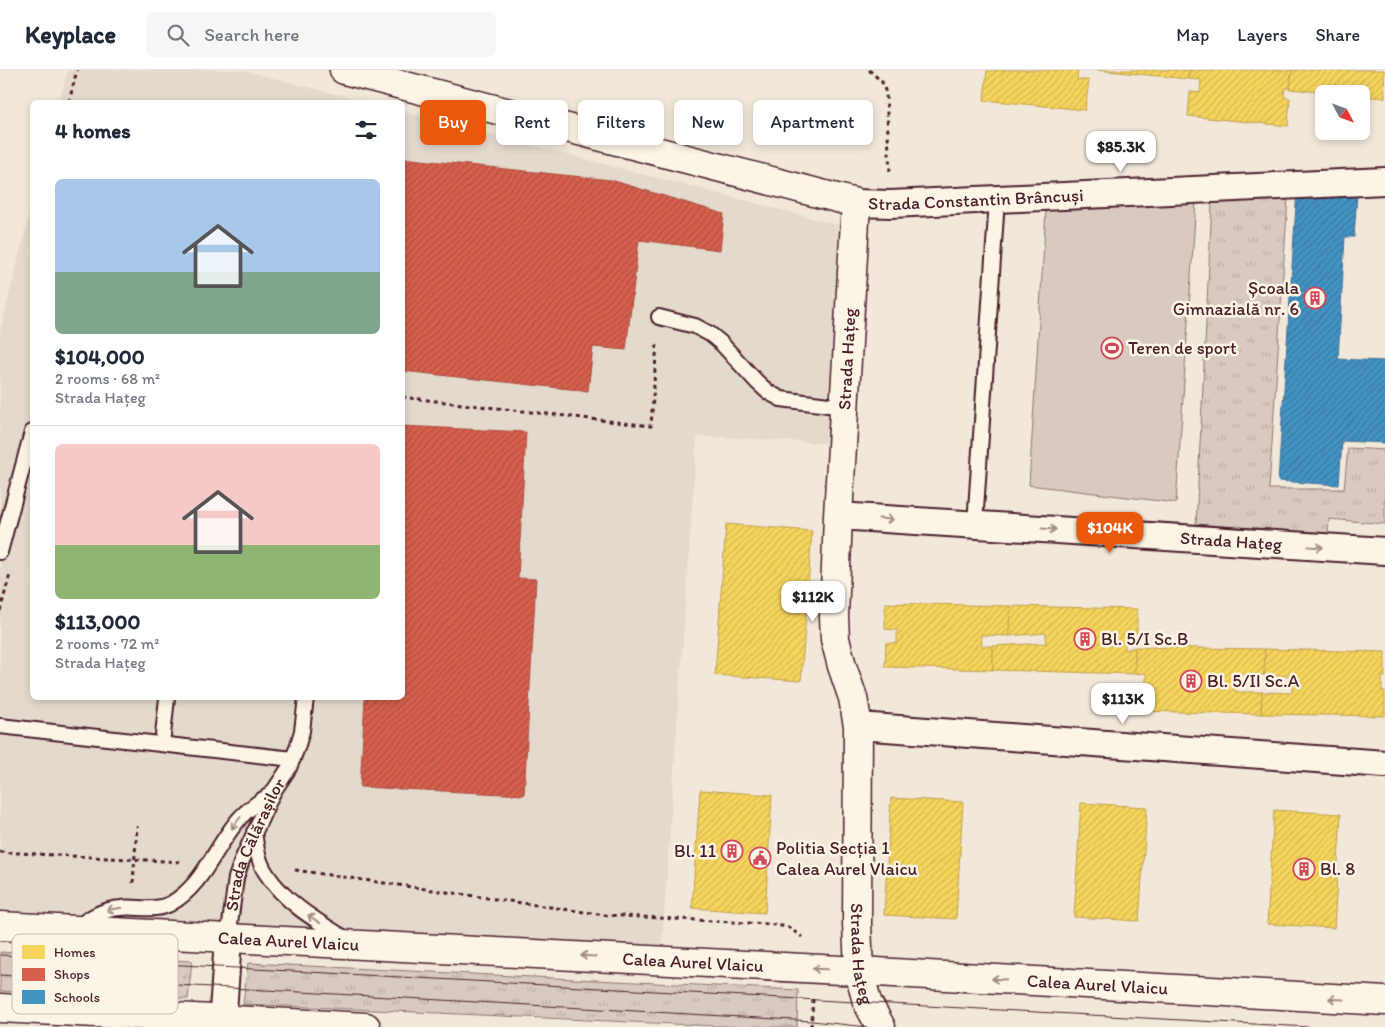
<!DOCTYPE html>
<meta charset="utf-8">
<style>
body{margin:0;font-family:Itim,sans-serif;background:#f6f6f7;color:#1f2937;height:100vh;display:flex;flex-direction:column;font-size:19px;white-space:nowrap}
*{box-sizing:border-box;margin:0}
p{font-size:16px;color:#747a83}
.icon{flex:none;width:28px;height:28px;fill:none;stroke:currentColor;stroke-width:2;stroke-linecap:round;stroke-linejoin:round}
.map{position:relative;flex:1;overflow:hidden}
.panel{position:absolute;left:30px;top:30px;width:375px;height:600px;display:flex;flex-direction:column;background:#fff;border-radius:8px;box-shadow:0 2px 8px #0003}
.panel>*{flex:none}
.guide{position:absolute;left:420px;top:30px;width:475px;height:45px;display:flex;gap:10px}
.needle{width:32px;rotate:131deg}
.tools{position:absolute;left:1315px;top:15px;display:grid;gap:10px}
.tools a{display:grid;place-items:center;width:55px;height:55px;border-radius:8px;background:#fff;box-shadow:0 2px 8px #0003;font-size:25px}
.price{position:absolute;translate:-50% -42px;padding:0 11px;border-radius:10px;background:#fff;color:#222;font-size:16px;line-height:32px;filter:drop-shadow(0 1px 2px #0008)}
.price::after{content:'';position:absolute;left:50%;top:30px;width:15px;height:11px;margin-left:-8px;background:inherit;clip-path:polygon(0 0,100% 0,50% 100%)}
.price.current{background:#ea580c;color:#fff}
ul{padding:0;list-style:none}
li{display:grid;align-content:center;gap:10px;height:265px;padding:0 25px}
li+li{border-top:1px solid #e0e1e3}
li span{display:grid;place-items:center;height:155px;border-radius:8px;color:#555}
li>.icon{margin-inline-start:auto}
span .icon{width:90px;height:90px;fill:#fffc;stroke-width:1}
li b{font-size:21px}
h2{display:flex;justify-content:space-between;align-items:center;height:60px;padding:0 25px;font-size:21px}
.tag{padding:0 18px;border-radius:8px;background:#fff;box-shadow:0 2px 8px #0003;font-size:18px;line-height:45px}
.tag.current{background:#ea580c;color:#fff}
header{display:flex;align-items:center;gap:30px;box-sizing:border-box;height:70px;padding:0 25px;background:#fff;border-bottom:1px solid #e0e1e3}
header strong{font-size:24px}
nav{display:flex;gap:28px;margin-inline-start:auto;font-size:18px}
.search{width:350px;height:45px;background:#f6f6f7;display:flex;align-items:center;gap:12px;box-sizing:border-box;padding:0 18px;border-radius:8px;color:#747a83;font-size:19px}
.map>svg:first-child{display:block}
.built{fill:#e4d9cd}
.grass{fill:url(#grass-tufts);stroke:#917476}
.pitch{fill:#d8cac0;stroke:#917476}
.homes{fill:url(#homes-hatch);stroke:#c29e4d}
.shops{fill:url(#shops-hatch);stroke:#ac4c43}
.schools{fill:url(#schools-hatch);stroke:#457095}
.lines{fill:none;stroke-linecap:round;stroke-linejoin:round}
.service-casing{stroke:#4a1f2b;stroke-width:18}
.minor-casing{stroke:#4a1f2b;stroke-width:30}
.tertiary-casing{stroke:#4a1f2b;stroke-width:31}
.primary-casing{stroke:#4a1f2b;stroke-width:31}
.path{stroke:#4a1f2b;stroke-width:3;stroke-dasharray:4 4;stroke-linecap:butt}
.service{stroke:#fcf5e5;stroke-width:14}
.minor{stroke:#fcf5e5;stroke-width:26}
.tertiary{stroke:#fcf5e5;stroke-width:28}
.primary{stroke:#fcf5e5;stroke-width:28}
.tram{stroke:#4a1f2b;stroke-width:1}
.oneway{stroke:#a38a88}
.labels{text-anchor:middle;stroke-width:5;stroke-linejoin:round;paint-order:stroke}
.street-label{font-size:18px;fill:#4a1f2b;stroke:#fcf5e5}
.poi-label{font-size:18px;fill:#4a1f2b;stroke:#fcf5e5;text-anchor:start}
.key{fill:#fcf5e5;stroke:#c7b5ad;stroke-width:1}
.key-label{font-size:14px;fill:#4a1f2b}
</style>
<header>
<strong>Keyplace</strong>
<div class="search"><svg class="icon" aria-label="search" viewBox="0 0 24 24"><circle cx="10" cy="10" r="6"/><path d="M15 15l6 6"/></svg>Search here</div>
<nav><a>Map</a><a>Layers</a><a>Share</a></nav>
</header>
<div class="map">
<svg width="1385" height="957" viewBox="0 0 1385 957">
<defs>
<pattern id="grass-tufts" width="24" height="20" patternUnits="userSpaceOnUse" patternTransform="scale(1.25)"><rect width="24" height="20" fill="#d8cac0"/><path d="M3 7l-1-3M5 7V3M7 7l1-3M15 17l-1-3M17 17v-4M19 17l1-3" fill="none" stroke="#bbada5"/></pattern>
<pattern id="homes-hatch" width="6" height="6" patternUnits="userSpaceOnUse" patternTransform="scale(1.25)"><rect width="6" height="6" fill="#f6d55c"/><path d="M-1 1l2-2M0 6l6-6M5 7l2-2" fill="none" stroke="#d4b650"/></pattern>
<pattern id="shops-hatch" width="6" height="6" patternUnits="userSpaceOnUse" patternTransform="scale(1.25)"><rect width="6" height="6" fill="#d6604d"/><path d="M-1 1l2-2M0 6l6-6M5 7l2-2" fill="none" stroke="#b04f40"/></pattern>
<pattern id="schools-hatch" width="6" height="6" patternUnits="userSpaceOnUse" patternTransform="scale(1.25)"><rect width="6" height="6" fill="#4393c3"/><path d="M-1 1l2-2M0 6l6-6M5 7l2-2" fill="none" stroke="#3a779f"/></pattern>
</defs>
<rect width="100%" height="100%" fill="#f1e8da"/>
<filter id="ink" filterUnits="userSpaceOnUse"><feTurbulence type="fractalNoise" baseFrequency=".02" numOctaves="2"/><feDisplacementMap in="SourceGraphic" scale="10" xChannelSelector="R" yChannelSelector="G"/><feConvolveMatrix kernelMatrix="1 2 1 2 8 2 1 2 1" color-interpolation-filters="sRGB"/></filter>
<g filter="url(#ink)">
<!-- built -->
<g class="built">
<path d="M 68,0 L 242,0 L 367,32 L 59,32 Z"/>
<path d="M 403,42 L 839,155 L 835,303 L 828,373 L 697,366 L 661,890 L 0,856 L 0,261 L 32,136 L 32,628 L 402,628 Z"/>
</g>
<!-- grass -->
<g class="grass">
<path d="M 1288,127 L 1269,419 L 1344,419 L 1348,378 L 1385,380 L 1385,454 L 1329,449 L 1328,463 L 1196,455 L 1212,133 Z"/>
<path d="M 0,882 L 115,889 L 112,927 L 0,921 Z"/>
<path d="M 136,889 L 192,891 L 188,929 L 133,927 Z"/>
<path d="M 248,893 L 798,920 L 797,957 L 738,957 L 243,934 Z"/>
</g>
<!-- pitch -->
<path class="pitch" d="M 1196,131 L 1176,433 L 1029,415 L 1046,140 Z"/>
<!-- homes -->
<g class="homes">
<path d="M 996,0 L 1078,0 L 1077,10 L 1089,10 L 1085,40 L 984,30 L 987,1 L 996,1 Z"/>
<path d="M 1098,0 L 1189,0 L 1188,9 Z"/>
<path d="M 1189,0 L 1292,0 L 1290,19 L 1285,18 L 1284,27 L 1290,28 L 1288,56 L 1188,46 L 1190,22 L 1200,23 L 1201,10 L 1188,9 Z"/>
<path d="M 1292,0 L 1384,0 L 1385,28 L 1361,26 L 1361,24 L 1341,24 L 1290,19 Z"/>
<path d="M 726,454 L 812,461 L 801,611 L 715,605 Z"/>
<path d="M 885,533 L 1010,536 L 1009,566 L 981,565 L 982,576 L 993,576 L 993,600 L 885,597 L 886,573 L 897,573 L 897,560 L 885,559 Z"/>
<path d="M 1010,536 L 1137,539 L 1137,563 L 1125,563 L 1125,580 L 1135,577 L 1135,604 L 993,600 L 993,576 L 1046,573 L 1046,563 L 1009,566 Z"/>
<path d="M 1135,577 L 1265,579 L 1264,605 L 1237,604 L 1236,622 L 1262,622 L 1261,644 L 1136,641 L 1136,616 L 1146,616 L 1146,603 L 1135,604 Z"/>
<path d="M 1265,579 L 1385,582 L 1385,607 L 1382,607 L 1382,621 L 1385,621 L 1385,646 L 1261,644 L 1262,622 L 1292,623 L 1292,606 L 1264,605 Z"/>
<path d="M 700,720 L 772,725 L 765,843 L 692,838 Z"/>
<path d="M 891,728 L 963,732 L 956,849 L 884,845 Z"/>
<path d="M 1081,733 L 1147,737 L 1139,851 L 1074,847 Z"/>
<path d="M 1274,740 L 1341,744 L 1334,858 L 1267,854 Z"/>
</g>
<!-- shops -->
<g class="shops">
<path d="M 402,88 L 611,110 L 724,144 L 720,180 L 639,170 L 626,280 L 593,277 L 588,321 L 402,301 Z"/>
<path d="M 402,356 L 526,362 L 518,508 L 536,509 L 524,725 L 360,717 L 365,628 L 402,628 Z"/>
</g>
<!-- schools -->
<path class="schools" d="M 1297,120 L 1357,124 L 1354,167 L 1345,167 L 1338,289 L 1385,291 L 1385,373 L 1342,371 L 1339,415 L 1278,411 Z"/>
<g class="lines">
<!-- service casing -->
<g class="service-casing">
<g id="service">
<path d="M 659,247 L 695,256 L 710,264 L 721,273 L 757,312 L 768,322 L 781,329 L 844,337"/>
<path d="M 975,454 L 997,130"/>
<path d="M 0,482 L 32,362"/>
<path d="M 0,656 L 293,689"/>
<path d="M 162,674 L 167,628"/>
<path d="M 254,762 C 256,776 258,791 266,803 C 285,833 317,851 346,869"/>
<path d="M 76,858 C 89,848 103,839 121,838 C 137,836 154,842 170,834 C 204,815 215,776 240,748 C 249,738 261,730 273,723"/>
<path id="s1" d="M 228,869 L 236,808 L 242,790 L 273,722 L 289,698 L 297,678 L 302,661 L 306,628"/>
</g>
</g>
<!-- minor casing -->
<g class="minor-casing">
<g id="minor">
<path id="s2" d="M 856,133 L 891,134 L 1385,111"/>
<path id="s3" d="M 838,446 L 1385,481"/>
<path d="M 858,656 L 1385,694"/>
<path d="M 222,957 L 228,869"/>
</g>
</g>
<!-- tertiary casing -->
<g class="tertiary-casing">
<g id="tertiary">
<path id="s4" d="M 344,0 L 856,133 L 838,446 L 834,547 L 835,569 L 842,596 L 853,628 L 858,656 L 857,853 L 859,901 L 867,932 L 881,957"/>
</g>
</g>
<!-- primary casing -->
<g class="primary-casing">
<g id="primary">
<path id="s5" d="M 0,856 L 859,901 L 1385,931"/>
<path d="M 0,938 L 366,957"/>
</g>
</g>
<!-- path -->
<g class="path">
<path d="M 869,0 L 882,12 L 886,23 L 890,104"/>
<path d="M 69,32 L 77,0"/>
<path d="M 402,327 L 651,356 L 657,272"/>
<path d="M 0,541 L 10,504"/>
<path d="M 0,782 L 182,792"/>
<path d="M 295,800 L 605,845 L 767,854 L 788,857 L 802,867"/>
<path d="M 133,813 L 137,756"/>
<path d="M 126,915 L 127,894"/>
<path d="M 811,957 L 813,929"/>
</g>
<!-- service -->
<use href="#service" class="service"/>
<!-- minor -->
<use href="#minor" class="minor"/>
<!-- tertiary -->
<use href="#tertiary" class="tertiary"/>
<!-- primary -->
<use href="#primary" class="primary"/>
<!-- tram -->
<g class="tram">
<path d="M 0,885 L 1308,957"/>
<path d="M 0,905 L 812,951 L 867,957"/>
</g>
</g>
<!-- one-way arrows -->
<defs><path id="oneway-shaft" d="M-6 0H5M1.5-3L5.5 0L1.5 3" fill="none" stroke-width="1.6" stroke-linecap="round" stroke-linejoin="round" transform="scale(1.25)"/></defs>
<g class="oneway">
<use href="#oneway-shaft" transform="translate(886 449) rotate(4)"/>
<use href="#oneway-shaft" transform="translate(1049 459) rotate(4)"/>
<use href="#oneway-shaft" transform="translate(1316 477) rotate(4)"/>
<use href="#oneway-shaft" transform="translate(236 753) rotate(127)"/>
<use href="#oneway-shaft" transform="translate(114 839) rotate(170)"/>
<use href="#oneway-shaft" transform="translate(314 849) rotate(-146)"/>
<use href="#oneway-shaft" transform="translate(588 886) rotate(-177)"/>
<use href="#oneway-shaft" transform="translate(820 899) rotate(-178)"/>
<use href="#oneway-shaft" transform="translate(999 909) rotate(-177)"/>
<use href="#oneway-shaft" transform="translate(1336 929) rotate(-177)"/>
</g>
</g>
<!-- icons -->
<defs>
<g id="building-ring" transform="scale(1.125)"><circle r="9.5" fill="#fcf5e5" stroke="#d1495b" stroke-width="1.5"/><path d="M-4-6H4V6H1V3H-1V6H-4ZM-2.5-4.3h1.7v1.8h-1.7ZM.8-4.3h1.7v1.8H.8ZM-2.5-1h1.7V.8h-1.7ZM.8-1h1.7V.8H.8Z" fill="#d1495b"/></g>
<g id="stadium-ring" transform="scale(1.125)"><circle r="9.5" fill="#fcf5e5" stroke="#d1495b" stroke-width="1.5"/><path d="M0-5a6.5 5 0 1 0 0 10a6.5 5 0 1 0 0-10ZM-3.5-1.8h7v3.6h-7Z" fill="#d1495b"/></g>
<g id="civic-ring" transform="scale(1.125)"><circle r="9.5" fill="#fcf5e5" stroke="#d1495b" stroke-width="1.5"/><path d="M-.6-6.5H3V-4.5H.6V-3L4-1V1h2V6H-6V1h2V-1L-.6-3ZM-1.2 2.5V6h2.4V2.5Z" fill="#d1495b"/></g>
</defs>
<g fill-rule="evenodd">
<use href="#building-ring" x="1315" y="228"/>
<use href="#stadium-ring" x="1112" y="278"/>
<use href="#building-ring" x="1085" y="569"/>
<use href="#building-ring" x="1191" y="611"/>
<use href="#building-ring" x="732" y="781"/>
<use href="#civic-ring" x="760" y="788"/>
<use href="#building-ring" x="1304" y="799"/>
</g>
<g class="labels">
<!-- street labels -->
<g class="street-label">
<text dy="6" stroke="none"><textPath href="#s2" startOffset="120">Strada Constantin Brâncuși</textPath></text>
<text transform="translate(847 289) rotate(-87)" y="6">Strada Hațeg</text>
<text dy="6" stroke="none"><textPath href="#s3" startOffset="394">Strada Hațeg</textPath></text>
<text dy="6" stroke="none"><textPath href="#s1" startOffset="99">Strada Călărașilor</textPath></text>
<text dy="6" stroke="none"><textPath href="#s5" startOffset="289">Calea Aurel Vlaicu</textPath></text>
<text dy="6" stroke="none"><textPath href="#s4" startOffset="1284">Strada Hațeg</textPath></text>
<text dy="6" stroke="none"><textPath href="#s5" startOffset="694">Calea Aurel Vlaicu</textPath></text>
<text dy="6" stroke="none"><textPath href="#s5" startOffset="1099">Calea Aurel Vlaicu</textPath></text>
</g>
<!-- poi labels -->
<g class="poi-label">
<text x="1299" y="224" text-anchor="end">Școala<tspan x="1299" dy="21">Gimnazială nr. 6</tspan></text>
<text x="1128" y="284">Teren de sport</text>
<text x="1101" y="575">Bl. 5/I Sc.B</text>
<text x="1207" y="617">Bl. 5/II Sc.A</text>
<text x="776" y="784">Politia Secția 1<tspan x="776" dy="21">Calea Aurel Vlaicu</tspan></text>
<text x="716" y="787" text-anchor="end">Bl. 11</text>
<text x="1320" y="805">Bl. 8</text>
</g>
</g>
<!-- legend -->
<rect x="12" y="864" width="166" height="80" rx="8" class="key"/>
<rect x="22" y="875" width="23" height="14" fill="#f6d55c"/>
<rect x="22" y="898" width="23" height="13" fill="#d6604d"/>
<rect x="22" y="920" width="23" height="14" fill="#4393c3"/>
<g class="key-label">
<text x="54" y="887">Homes</text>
<text x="54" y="909">Shops</text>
<text x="54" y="932">Schools</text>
</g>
</svg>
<div class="tools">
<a><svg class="needle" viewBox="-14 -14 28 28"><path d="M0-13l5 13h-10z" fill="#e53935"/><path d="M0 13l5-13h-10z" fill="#747a83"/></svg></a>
</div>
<b class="price" style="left:1121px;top:103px">$85.3K</b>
<b class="price current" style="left:1110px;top:484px">$104K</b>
<b class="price" style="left:813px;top:553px">$112K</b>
<b class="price" style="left:1123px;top:655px">$113K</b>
<div class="guide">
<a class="tag current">Buy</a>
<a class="tag">Rent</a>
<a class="tag">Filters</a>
<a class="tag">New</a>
<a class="tag">Apartment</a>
</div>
<section class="panel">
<h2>4 homes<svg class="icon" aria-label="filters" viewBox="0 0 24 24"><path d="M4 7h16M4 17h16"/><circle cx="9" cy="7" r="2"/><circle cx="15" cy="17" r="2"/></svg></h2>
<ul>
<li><span style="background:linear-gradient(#a9c7e8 60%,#7fa58c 0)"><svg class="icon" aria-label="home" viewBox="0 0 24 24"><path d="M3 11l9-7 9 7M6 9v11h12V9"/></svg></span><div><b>$104,000</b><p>2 rooms · 68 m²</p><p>Strada Hațeg</p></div></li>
<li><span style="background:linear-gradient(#f6c9c9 65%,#8fb573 0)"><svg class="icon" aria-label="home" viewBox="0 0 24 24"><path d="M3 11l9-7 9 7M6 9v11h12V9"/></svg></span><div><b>$113,000</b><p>2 rooms · 72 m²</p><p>Strada Hațeg</p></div></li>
</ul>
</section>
</div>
